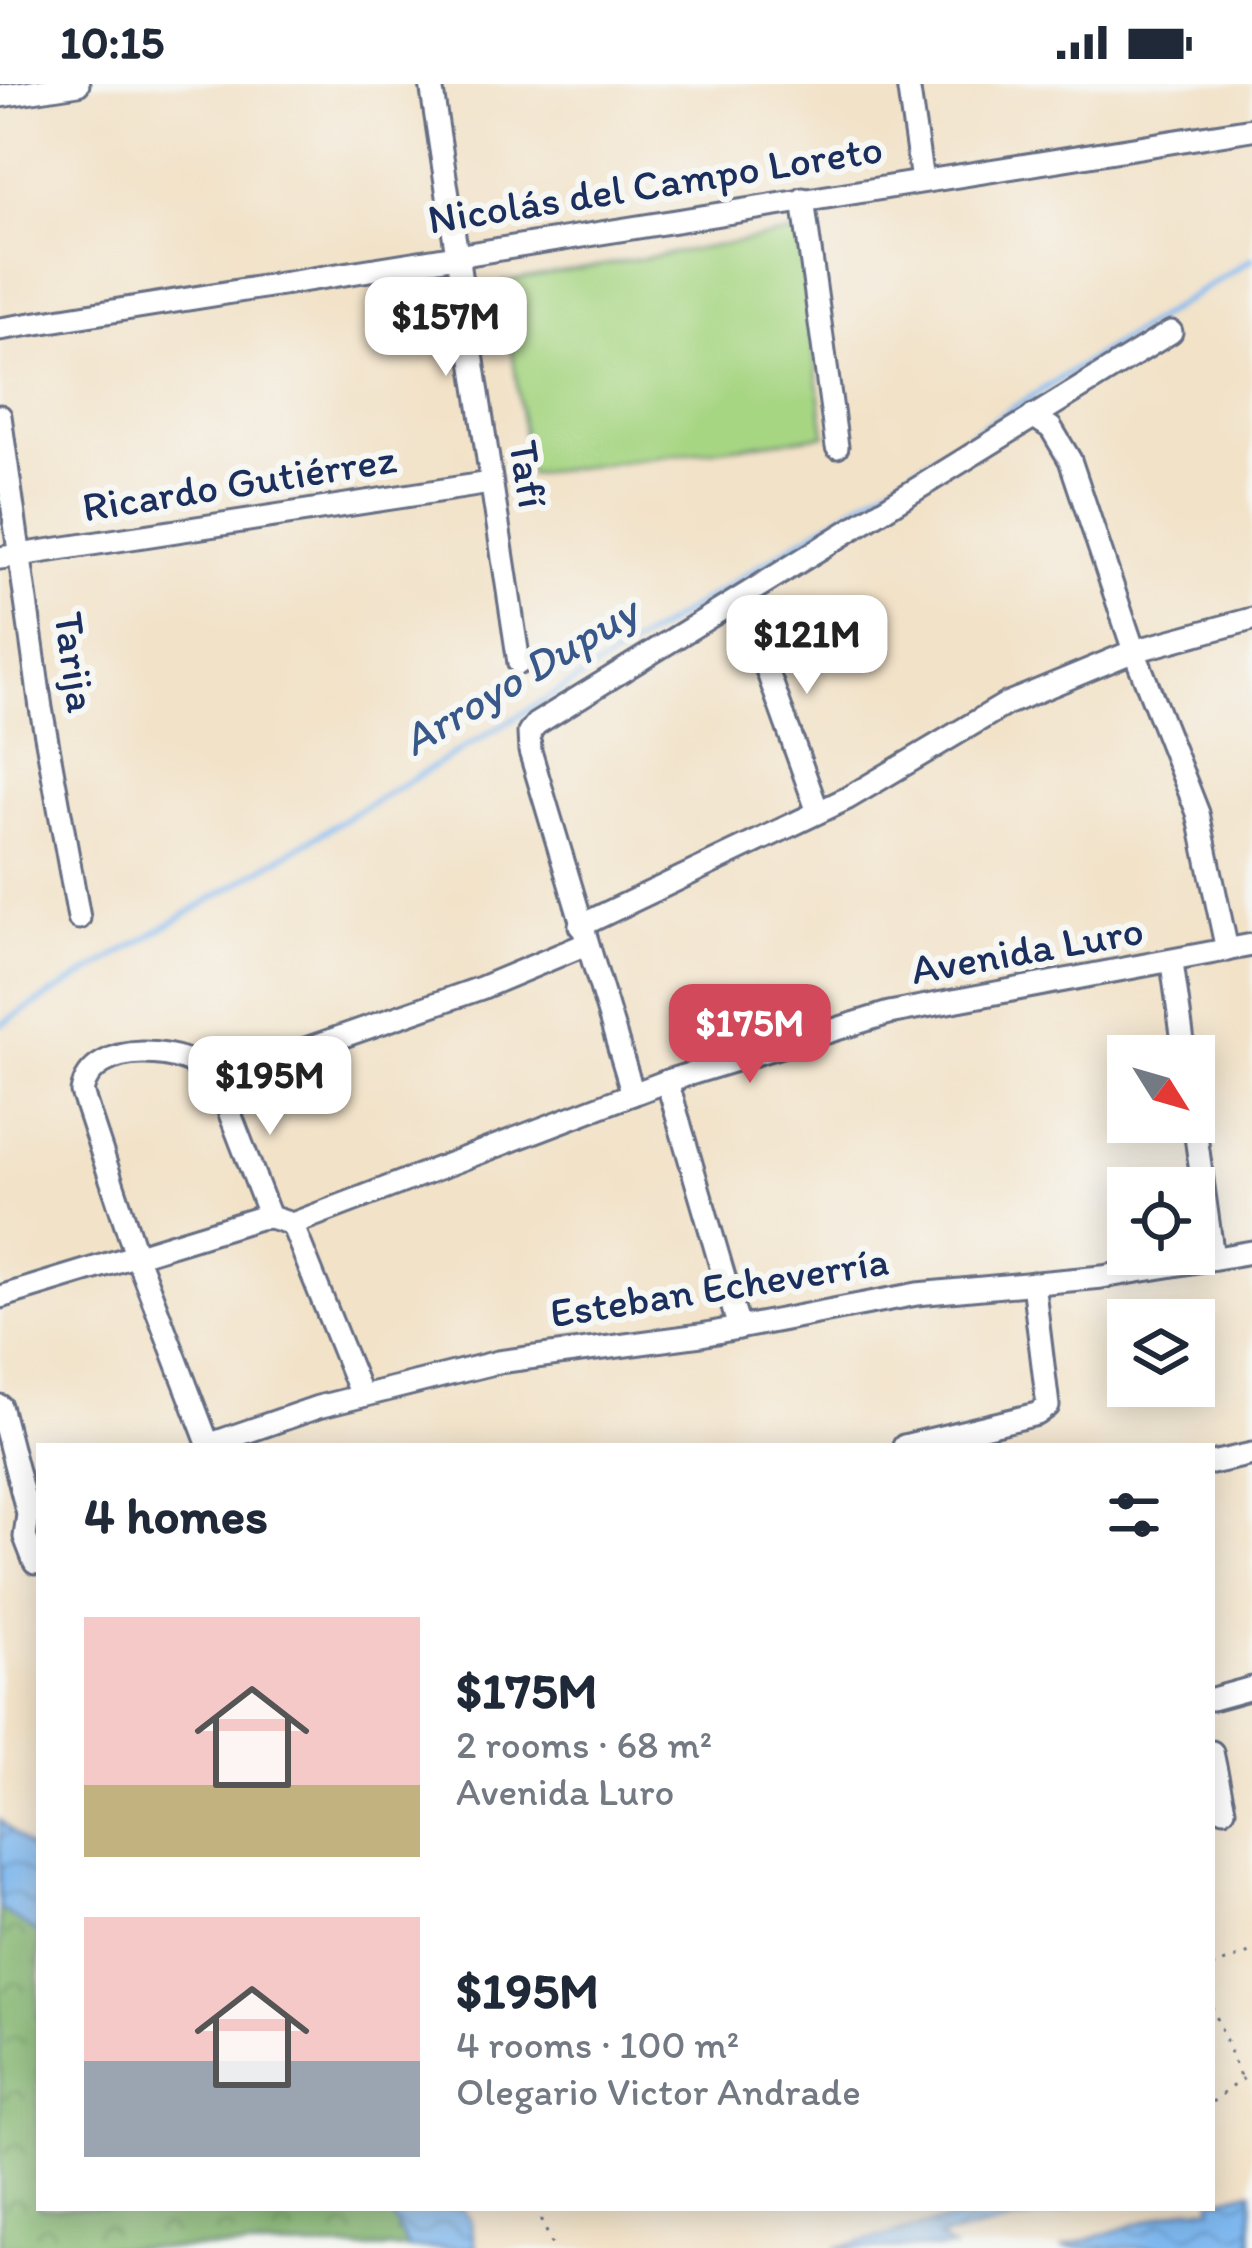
<!DOCTYPE html>
<meta charset="utf-8">
<style>
body{margin:0;font-family:Itim,sans-serif;background:#f2f2f3;color:#1f2937;height:100vh;display:flex;flex-direction:column;font-size:45px;white-space:nowrap}
*{box-sizing:border-box;margin:0}
p{font-size:39px;color:#747a83}
.icon{flex:none;width:66px;height:66px;fill:none;stroke:currentColor;stroke-width:2;stroke-linecap:round;stroke-linejoin:round}
.map{position:relative;flex:1;overflow:hidden}
.sheet{position:absolute;left:36px;top:1359px;width:1179px;height:768px;display:flex;flex-direction:column;background:#fff;border-radius:0px;box-shadow:0 6px 30px #0003}
.sheet>*{flex:none}
.needle{width:78px;rotate:127deg}
.controls{position:absolute;left:1107px;top:951px;display:grid;gap:24px}
.controls a{display:grid;place-items:center;width:108px;height:108px;border-radius:0px;background:#fff;box-shadow:0 6px 30px #0003;font-size:60px}
.price{position:absolute;translate:-50% -102px;padding:0 27px;border-radius:24px;background:#fff;color:#222;font-size:39px;line-height:78px;filter:drop-shadow(0 3px 6px #0008)}
.price::after{content:'';position:absolute;left:50%;top:72px;width:36px;height:27px;margin-left:-18px;background:inherit;clip-path:polygon(0 0,100% 0,50% 100%)}
.price.selected{background:#d1495b;color:#fff}
ul{padding:0;list-style:none}
li{display:flex;align-items:center;gap:36px;height:300px;padding:0 48px}
li span{display:grid;place-items:center;flex:none;width:336px;height:240px;border-radius:0px;color:#555}
li>.icon{margin-inline-start:auto}
span .icon{width:144px;height:144px;fill:#fffc;stroke-width:1}
li b{font-size:51px}
h2{display:flex;justify-content:space-between;align-items:center;height:144px;padding:0 48px;font-size:51px}
.status{display:flex;justify-content:space-between;align-items:center;height:84px;padding:0 60px;background:#fff;direction:ltr}
.status svg{height:33px;fill:currentColor}
.map>svg:first-child{display:block}
.grass{fill:#a7d683;stroke:#618270;stroke-width:3}
.forest{fill:url(#forest-crowns);stroke:#507368;stroke-width:3}
.water{fill:url(#water-waves);stroke:#4c74a6;stroke-width:3}
.lines{fill:none;stroke-linecap:round;stroke-linejoin:round}
.stream{stroke:#7eb8ef;stroke-width:6}
.minor-casing{stroke:#666e83;stroke-width:27}
.path{stroke:#666e83;stroke-width:3;stroke-dasharray:3 9;stroke-linecap:butt}
.minor{stroke:#fff;stroke-width:21}
.labels{text-anchor:middle;stroke-width:12;stroke-linejoin:round;paint-order:stroke}
.street-label{font-size:42px;fill:#1b2f5e;stroke:#f6f6f2}
.water-label{font-size:45px;font-style:italic;fill:#39588a;stroke:#f6f6f2}
</style>
<div class="status"><b>10:15</b><svg viewBox="0 0 49 12"><path d="M0 12V9h3v3zM5 12V6h3v6zM10 12V3h3v9zM15 12V0h3v12zM26 1h20v11H26zM47 4h2v5h-2z"/></svg></div>
<div class="map">
<svg width="1252" height="2164" viewBox="0 0 1252 2164">
<defs>
<pattern id="forest-crowns" width="20" height="18" patternUnits="userSpaceOnUse" patternTransform="scale(3)"><rect width="20" height="18" fill="#85b771"/><path d="M2 6a3 3 0 1 1 6 0M12 15a3 3 0 1 1 6 0" fill="none" stroke="#6c9560"/></pattern>
<pattern id="water-waves" width="16" height="10" patternUnits="userSpaceOnUse" patternTransform="scale(3)"><rect width="16" height="10" fill="#7eb8ef"/><path d="M0 5q4-4 8 0t8 0" fill="none" stroke="#6696c5"/></pattern>
</defs>
<rect width="100%" height="100%" fill="#f6f6f2"/>
<filter id="ink" filterUnits="userSpaceOnUse"><feTurbulence type="fractalNoise" baseFrequency=".00833" numOctaves="2"/><feDisplacementMap in="SourceGraphic" scale="24" xChannelSelector="R" yChannelSelector="G"/><feConvolveMatrix kernelMatrix="1 2 1 2 8 2 1 2 1" color-interpolation-filters="sRGB"/></filter>
<filter id="wash" filterUnits="userSpaceOnUse"><feTurbulence type="fractalNoise" baseFrequency=".004" numOctaves="4" result="noise"/><feDisplacementMap in="SourceGraphic" scale="48" xChannelSelector="R" yChannelSelector="G"/><feGaussianBlur stdDeviation="2.7" result="paint"/><feColorMatrix in="noise" values="0 0 0 0 0 0 0 0 0 0 0 0 0 0 0 0 0 1.4 0 .05"/><feComposite in="paint" operator="in"/></filter>
<g filter="url(#wash)">
<rect width="100%" height="100%" fill="#f2e2c8"/>
<!-- grass -->
<path class="grass" d="M 798,148 L 825,351 L 529,390 L 503,198 Z"/>
<!-- forest -->
<path class="forest" d="M 0,1825 L 39,1850 L 39,2124 L 388,2124 L 408,2164 L 0,2164 Z"/>
<!-- water -->
<g class="water">
<path d="M 0,1736 L 39,1774 L 39,1850 L 0,1825 Z"/>
<path d="M 1252,2107 L 1252,2164 L 1062,2164 L 1186,2124 L 1212,2124 L 1212,2117 Z"/>
<path d="M 388,2124 L 462,2124 L 470,2136 L 476,2164 L 408,2164 Z"/>
<path d="M 998,2124 L 1075,2124 L 938,2154 L 952,2164 L 835,2164 Z"/>
</g>
<g class="lines">
<!-- stream -->
<path class="stream" d="M 0,941 L 540,619 L 1252,175"/>
</g>
</g>
<g filter="url(#ink)">
<g class="lines">
<!-- minor casing -->
<g class="minor-casing">
<g id="minor">
<path d="M 431,0 L 519,579"/>
<path d="M 908,0 L 922,97"/>
<path d="M 0,12 L 78,0"/>
<path d="M 803,115 L 837,363"/>
<path d="M 0,245 L 1252,45"/>
<path d="M 0,332 L 41,624 L 79,834"/>
<path d="M 1033,332 L 1051,344 L 1070,376 L 1134,567 L 1198,729 L 1227,866"/>
<path d="M 0,474 L 490,399"/>
<path d="M 742,516 L 818,728"/>
<path d="M 580,842 L 848,714 L 1006,620 L 1134,567 L 1252,535"/>
<path d="M 1172,879 L 1185,972"/>
<path d="M 217,996 L 270,1133"/>
<path d="M 667,997 L 739,1244"/>
<path d="M 633,1010 L 530,667 L 529,649 L 536,640 L 1171,248"/>
<path d="M 1194,1038 L 1213,1174"/>
<path d="M 292,1140 L 361,1311"/>
<path d="M 0,1213 L 259,1134 L 270,1133 L 292,1140 L 667,997 L 889,929 L 1252,861"/>
<path d="M 0,1322 L 28,1430 L 25,1453 L 35,1479"/>
<path d="M 208,1361 L 318,1323 L 498,1278 L 701,1251 L 917,1210 L 1102,1193 L 1252,1168"/>
<path d="M 209,1362 L 136,1171 L 82,1008 C 91,954 189,962 217,996 L 481,904 L 586,860"/>
<path d="M 904,1362 L 1037,1330 L 1048,1322 L 1033,1199"/>
<path d="M 1212,1379 L 1252,1370"/>
<path d="M 1212,1615 L 1252,1604"/>
<path d="M 1212,1668 L 1224,1725"/>
</g>
</g>
<!-- path -->
<g class="path">
<path d="M 540,573 L 551,603"/>
<path d="M 1212,1883 L 1252,1868"/>
<path d="M 1212,1922 L 1241,1995"/>
<path d="M 1212,2018 L 1252,1987"/>
<path d="M 537,2124 L 553,2164"/>
</g>
<!-- minor -->
<use href="#minor" class="minor"/>
</g>
</g>
<g class="labels">
<!-- street labels -->
<g class="street-label">
<text transform="translate(655 99) rotate(-9)" y="15">Nicolás del Campo Loreto</text>
<text transform="translate(529 390) rotate(81)" y="15">Tafí</text>
<text transform="translate(239 398) rotate(-9)" y="15">Ricardo Gutiérrez</text>
<text transform="translate(76 578) rotate(82)" y="15">Tarija</text>
<text transform="translate(1027 865) rotate(-10)" y="15">Avenida Luro</text>
<text transform="translate(719 1202) rotate(-9)" y="15">Esteban Echeverría</text>
</g>
<!-- water labels -->
<g class="water-label">
<text transform="translate(519 591) rotate(-31)" y="16">Arroyo Dupuy</text>
</g>
</g>
</svg>
<div class="controls">
<a><svg class="needle" viewBox="-14 -14 28 28"><path d="M0-13l5 13h-10z" fill="#e53935"/><path d="M0 13l5-13h-10z" fill="#747a83"/></svg></a>
<a><svg class="icon" aria-label="locate" viewBox="0 0 24 24"><circle cx="12" cy="12" r="6"/><path d="M12 2v4M12 18v4M2 12h4M18 12h4"/></svg></a>
<a><svg class="icon" aria-label="layers" viewBox="0 0 24 24"><path d="M12 4l9 5-9 5-9-5zM3 14l9 5 9-5"/></svg></a>
</div>
<b class="price" style="left:446px;top:295px">$157M</b>
<b class="price" style="left:807px;top:613px">$121M</b>
<b class="price selected" style="left:750px;top:1002px">$175M</b>
<b class="price" style="left:270px;top:1054px">$195M</b>
<section class="sheet">
<h2>4 homes<svg class="icon" aria-label="filters" viewBox="0 0 24 24"><path d="M4 7h16M4 17h16"/><circle cx="9" cy="7" r="2"/><circle cx="15" cy="17" r="2"/></svg></h2>
<ul>
<li><span style="background:linear-gradient(#f6c9c9 70%,#c2b280 0)"><svg class="icon" aria-label="home" viewBox="0 0 24 24"><path d="M3 11l9-7 9 7M6 9v11h12V9"/></svg></span><div><b>$175M</b><p>2 rooms · 68 m²</p><p>Avenida Luro</p></div></li>
<li><span style="background:linear-gradient(#f6c9c9 60%,#9aa5b1 0)"><svg class="icon" aria-label="home" viewBox="0 0 24 24"><path d="M3 11l9-7 9 7M6 9v11h12V9"/></svg></span><div><b>$195M</b><p>4 rooms · 100 m²</p><p>Olegario Victor Andrade</p></div></li>
</ul>
</section>
</div>
